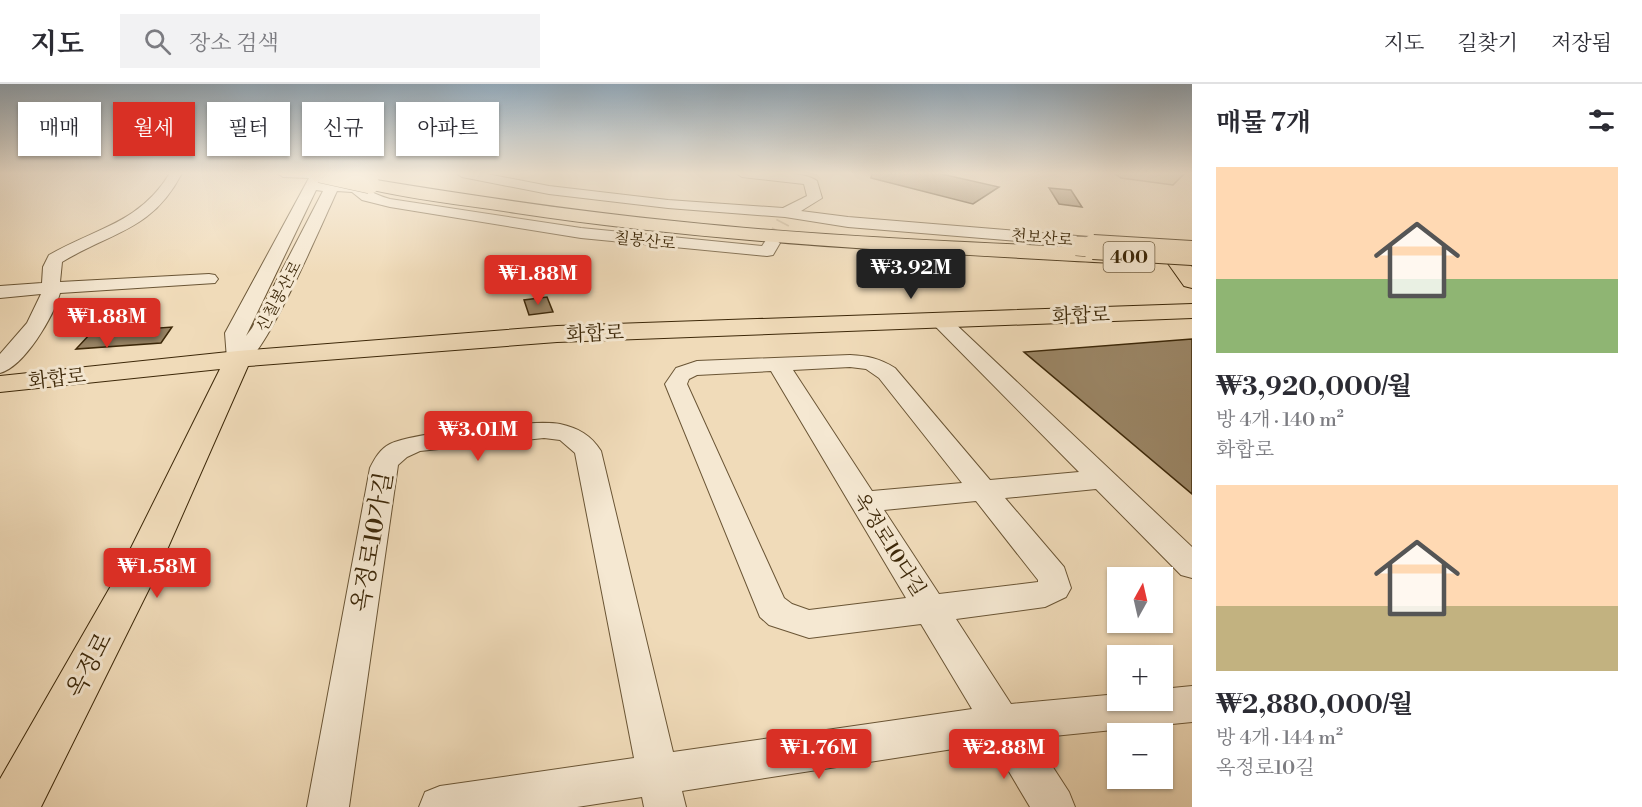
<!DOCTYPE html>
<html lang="ko">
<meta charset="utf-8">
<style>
body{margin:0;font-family:"Libre Bodoni","Noto Serif KR",serif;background:#f2f2f3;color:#2b2b33;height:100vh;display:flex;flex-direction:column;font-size:22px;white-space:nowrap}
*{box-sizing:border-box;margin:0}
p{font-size:20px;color:#7c7c81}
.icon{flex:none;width:33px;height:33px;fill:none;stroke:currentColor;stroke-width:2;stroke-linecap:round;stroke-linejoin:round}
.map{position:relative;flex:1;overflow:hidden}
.side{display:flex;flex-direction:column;background:#fff;width:450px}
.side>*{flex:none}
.guide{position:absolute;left:18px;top:18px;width:570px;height:54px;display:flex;gap:12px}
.needle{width:39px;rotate:8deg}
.buttons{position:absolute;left:1107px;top:483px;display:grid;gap:12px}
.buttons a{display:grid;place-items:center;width:66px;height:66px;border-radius:0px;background:#fff;box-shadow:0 2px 4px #0004;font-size:30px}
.price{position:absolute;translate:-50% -51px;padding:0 14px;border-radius:6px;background:#d93025;color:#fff;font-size:20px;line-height:39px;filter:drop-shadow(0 2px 3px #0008)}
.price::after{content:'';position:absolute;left:50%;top:36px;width:18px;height:14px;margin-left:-9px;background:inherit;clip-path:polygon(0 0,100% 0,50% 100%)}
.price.on{background:#222;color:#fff}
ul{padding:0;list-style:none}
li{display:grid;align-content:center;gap:12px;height:318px;padding:0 24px}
li span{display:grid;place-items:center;height:186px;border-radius:0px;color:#555}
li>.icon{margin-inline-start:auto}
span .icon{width:108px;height:108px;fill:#fffc;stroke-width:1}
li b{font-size:26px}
h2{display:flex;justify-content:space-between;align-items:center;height:72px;padding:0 24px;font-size:26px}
.tag{padding:0 21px;border-radius:0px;background:#fff;box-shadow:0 2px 4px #0004;font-size:21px;line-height:54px}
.tag.on{background:#d93025;color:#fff}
header{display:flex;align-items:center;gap:36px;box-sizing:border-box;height:84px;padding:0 30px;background:#fff;border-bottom:2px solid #e1e1e2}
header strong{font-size:28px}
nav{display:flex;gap:33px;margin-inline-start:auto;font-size:21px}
.search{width:420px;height:54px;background:#f2f2f3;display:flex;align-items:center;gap:15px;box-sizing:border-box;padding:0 21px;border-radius:0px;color:#7c7c81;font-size:22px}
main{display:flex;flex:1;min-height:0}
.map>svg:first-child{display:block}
.green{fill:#d2bd9b;stroke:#887252;stroke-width:1.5}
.building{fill:#9a8565;stroke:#3d2809;stroke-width:1.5}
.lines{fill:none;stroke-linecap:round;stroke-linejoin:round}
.minor-tunnel{stroke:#ccb796;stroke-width:14;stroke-dasharray:14 8;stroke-linecap:butt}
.minor-casing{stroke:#6a5535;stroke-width:2}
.major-casing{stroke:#3d2809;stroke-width:2}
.highway-casing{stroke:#3d2809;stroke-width:2}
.minor{fill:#f5e8d2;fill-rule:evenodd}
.major{fill:#f0dbb9;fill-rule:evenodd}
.highway{fill:#f0dbb9;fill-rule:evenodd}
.highway-bridge-far1-casing{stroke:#3d2809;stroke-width:20;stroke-linecap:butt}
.highway-bridge-casing{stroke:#3d2809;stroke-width:26;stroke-linecap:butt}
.highway-bridge-far1{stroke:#f0dbb9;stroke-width:19}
.highway-bridge{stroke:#f0dbb9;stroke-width:24}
.labels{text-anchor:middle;stroke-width:6;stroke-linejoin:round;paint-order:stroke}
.far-street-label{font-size:16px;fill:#3d2809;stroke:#f5e8d2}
.shield{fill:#f5e8d2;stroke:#746245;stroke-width:1.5}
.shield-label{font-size:18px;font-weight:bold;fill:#3d2809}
.street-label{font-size:20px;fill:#3d2809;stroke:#f5e8d2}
.near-street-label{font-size:24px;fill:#3d2809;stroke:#f5e8d2}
</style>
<header>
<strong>지도</strong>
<div class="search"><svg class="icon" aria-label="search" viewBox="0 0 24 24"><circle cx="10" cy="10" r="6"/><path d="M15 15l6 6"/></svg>장소 검색</div>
<nav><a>지도</a><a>길찾기</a><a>저장됨</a></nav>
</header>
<main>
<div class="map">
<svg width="1192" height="723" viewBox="0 0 1192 723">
<rect width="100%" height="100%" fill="#f0dbb9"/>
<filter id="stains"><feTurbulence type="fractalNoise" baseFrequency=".00333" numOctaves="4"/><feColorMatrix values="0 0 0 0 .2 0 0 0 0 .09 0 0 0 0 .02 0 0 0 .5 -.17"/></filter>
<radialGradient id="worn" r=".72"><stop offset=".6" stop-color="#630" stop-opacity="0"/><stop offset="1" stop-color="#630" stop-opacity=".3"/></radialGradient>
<!-- green -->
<path class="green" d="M 1114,89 L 1184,89 L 1184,90 L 1173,101 L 1121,94 Z"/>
<!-- building -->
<g class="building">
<path d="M 872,89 L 937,89 L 999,103 L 973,120 L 871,94 Z"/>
<path d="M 1049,104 L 1071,106 L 1082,123 L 1059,120 Z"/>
<path d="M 547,213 L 553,228 L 529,231 L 524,216 Z"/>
<path d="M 172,243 L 161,259 L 76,265 L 91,249 Z"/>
<path d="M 1192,255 L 1192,410 L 1024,268 Z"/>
</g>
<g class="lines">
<!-- minor-tunnel -->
<path class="minor-tunnel" d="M 772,159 L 783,138"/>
<!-- minor casing -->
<g class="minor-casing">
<g id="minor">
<path d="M 170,89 L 182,89 C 152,147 113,147 62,178 L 60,198 L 209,190 L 215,191 L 218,195 L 215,199 L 60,209 C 54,232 24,283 0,289 L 0,270 L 27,239 L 41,210 L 0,214 L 0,202 L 42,199 L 43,183 L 49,171 C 96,144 140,139 170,89 Z"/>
<path d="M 277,89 L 324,89 L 320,98 L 328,99 L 333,89 L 345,89 L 341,99 C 361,100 371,110 390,115 L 581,144 L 762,162 L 766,156 L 772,154 L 780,159 L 773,171 L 767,172 L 581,154 L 390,123 L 362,116 L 352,108 L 337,107 C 323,137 267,269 244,280 C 240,282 235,281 230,280 L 227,275 L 225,249 L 309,94 L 283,93 ZM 316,106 L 323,107 L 252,244 L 246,252 Z"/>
<path d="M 456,89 L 482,89 L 549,102 L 668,116 L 783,124 L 807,112 L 804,100 L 742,93 L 736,89 C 753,89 805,86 817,97 L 822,114 L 801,127 L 848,133 L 1102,154 L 1110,159 L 1102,164 L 848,143 L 785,133 L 668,124 L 549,110 L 462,93 Z"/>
<path d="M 940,230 L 947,232 L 1192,463 L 1192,494 L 1181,491 L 1096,405 L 1005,414 L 1064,483 L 1071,504 L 1066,513 L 1045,523 L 956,535 L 1011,620 L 1118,610 L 1118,616 L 1162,616 L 1162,605 L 1192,602 L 1192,638 L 1034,654 L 1069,708 L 1075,723 L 1030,723 L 992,659 L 682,707 L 686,723 L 644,723 L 642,713 L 577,723 L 419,723 L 425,708 L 440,702 L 634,674 L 575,369 L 560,356 L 544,354 L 420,367 L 407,373 L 398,381 L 349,723 L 307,723 L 370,384 C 375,374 380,365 390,360 C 411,349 536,335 560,340 C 578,344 591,351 601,367 L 673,668 L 972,625 L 921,540 L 809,554 L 769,541 L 760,533 L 665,300 L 676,284 L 697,277 L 850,271 C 868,272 879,274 895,284 L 990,396 L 1079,388 L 933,240 L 930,236 L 933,232 ZM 850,283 L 866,285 L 879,294 L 962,399 L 872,407 L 793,286 ZM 771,287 L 906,514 L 809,526 L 792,520 L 784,514 L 687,300 L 689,295 L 697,291 ZM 976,417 L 1038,496 L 1038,498 L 939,510 L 884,426 Z"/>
</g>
</g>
<!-- major casing -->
<g class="major-casing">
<g id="major">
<path d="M 1192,159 L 1192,172 L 1185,174 L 1192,183 L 1192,204 L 1184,202 L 1162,171 L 1165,167 Z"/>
<path d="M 1192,220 L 1192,234 L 557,258 L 248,282 L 155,493 L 41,723 L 0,723 L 0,695 L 120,486 L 220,285 L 0,308 L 0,292 L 238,267 L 557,242 Z"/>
</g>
</g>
<!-- highway casing -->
<g class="highway-casing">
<path id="highway" d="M 370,95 C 474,112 579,128 684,138 C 827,153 971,158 1114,165 L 1122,167 L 1125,172 L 1122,177 L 1114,179 C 914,168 714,159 516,129 C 466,121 413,116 364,104 L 361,100 L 364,96 Z"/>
</g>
<!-- minor -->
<use href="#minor" class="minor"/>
<!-- major -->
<use href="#major" class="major"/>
<!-- highway -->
<use href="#highway" class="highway"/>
<!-- highway-bridge-far1 casing -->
<g class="highway-bridge-far1-casing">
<g id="highway-bridge-far1">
<path d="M 320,89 L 370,100"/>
<path d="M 1076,162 L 1118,165"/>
</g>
</g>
<!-- highway-bridge casing -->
<g class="highway-bridge-casing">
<path id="highway-bridge" d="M 1093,163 L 1192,169"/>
</g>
<!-- highway-bridge-far1 -->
<use href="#highway-bridge-far1" class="highway-bridge-far1"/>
<!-- highway-bridge -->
<use href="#highway-bridge" class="highway-bridge"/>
</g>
<!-- sky -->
<linearGradient id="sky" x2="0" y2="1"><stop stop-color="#93abbd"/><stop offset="0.47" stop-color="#f8efe0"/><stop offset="1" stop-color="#f8efe0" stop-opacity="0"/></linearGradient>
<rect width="1192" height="190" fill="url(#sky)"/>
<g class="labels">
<!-- far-street labels -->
<g class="far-street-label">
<text transform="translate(1042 153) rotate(5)" y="6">천보산로</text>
<text transform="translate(645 156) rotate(6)" y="6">칠봉산로</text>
<text transform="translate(278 212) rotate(-62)" y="6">신칠봉산로</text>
</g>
<!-- shield labels -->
<rect class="shield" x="1103.5" y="158" width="51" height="30" rx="4.5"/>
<g class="shield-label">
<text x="1129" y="179">400</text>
</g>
<!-- street labels -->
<g class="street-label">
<text transform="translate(1081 231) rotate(-2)" y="7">화합로</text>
<text transform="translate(595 249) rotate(-2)" y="7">화합로</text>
<text transform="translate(57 294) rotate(-6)" y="7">화합로</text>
<text transform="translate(890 460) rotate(58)" y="7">옥정로10다길</text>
</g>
<!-- near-street labels -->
<g class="near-street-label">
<text transform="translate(372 458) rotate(-80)" y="8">옥정로10가길</text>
<text transform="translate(89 581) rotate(-62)" y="8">옥정로</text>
</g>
</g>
<rect width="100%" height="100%" filter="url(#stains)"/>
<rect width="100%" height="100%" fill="url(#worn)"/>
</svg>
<div class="buttons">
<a><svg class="needle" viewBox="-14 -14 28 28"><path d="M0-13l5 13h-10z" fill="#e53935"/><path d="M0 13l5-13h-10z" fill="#7c7c81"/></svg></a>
<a>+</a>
<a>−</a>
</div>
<b class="price on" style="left:911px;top:216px">₩3.92M</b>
<b class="price" style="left:538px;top:222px">₩1.88M</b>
<b class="price" style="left:107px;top:265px">₩1.88M</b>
<b class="price" style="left:478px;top:378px">₩3.01M</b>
<b class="price" style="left:157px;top:515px">₩1.58M</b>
<b class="price" style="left:819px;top:696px">₩1.76M</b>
<b class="price" style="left:1004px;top:696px">₩2.88M</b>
<div class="guide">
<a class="tag">매매</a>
<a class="tag on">월세</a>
<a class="tag">필터</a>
<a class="tag">신규</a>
<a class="tag">아파트</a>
</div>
</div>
<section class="side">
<h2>매물 7개<svg class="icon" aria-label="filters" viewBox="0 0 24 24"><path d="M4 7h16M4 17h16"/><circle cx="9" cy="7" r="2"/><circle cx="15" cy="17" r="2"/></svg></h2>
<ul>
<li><span style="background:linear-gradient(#ffd9b3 60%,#8fb573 0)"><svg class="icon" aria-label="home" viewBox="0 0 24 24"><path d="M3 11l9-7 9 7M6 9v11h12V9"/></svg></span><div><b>₩3,920,000/월</b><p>방 4개 · 140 m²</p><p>화합로</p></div></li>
<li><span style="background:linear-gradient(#ffd9b3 65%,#c2b280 0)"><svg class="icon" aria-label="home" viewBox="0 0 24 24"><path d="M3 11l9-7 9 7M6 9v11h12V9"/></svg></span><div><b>₩2,880,000/월</b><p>방 4개 · 144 m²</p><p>옥정로10길</p></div></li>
</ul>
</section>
</main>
